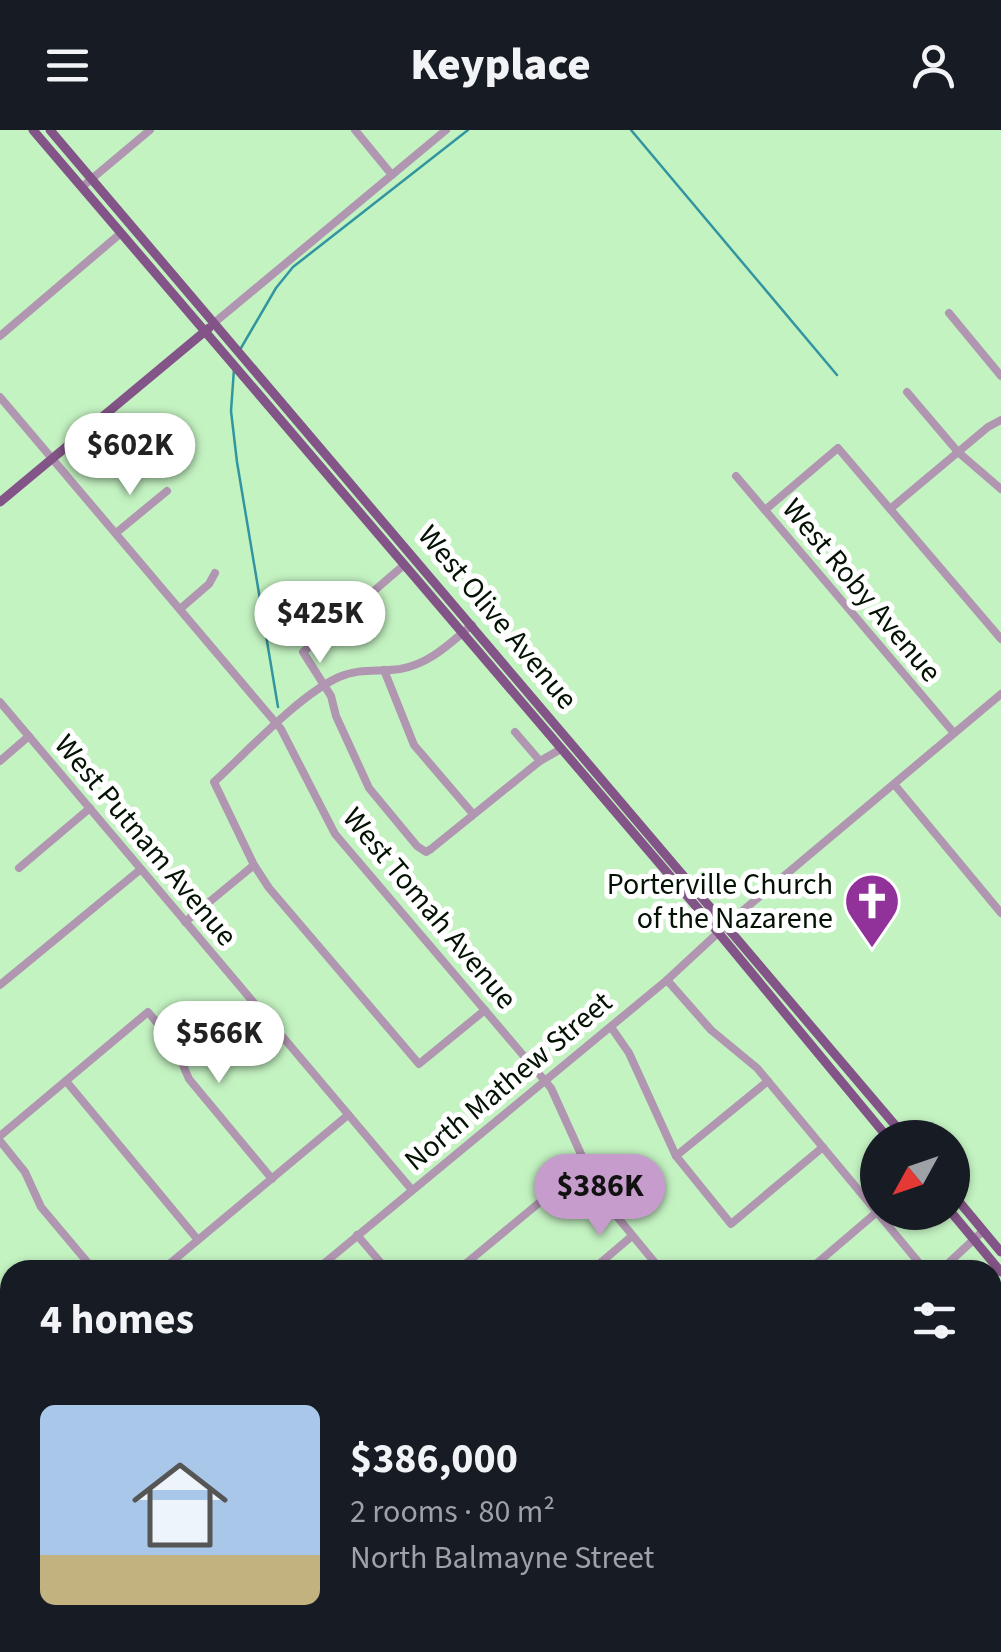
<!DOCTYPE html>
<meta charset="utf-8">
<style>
body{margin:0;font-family:"Source Sans 3",sans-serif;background:#20242c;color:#f1f3f6;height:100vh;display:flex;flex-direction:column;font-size:38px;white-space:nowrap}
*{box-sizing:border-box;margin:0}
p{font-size:32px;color:#9ea1a6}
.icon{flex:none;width:55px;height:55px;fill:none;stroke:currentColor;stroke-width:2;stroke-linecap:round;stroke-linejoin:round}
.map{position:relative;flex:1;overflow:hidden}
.panel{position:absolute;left:0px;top:1130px;width:1002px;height:392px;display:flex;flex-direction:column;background:#171b24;border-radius:30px 30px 0 0;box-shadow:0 2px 8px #0004}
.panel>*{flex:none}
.needle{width:65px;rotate:230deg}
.fabs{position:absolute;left:860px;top:990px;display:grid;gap:20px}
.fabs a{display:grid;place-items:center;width:110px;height:110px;border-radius:50%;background:#171b24;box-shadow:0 2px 8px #0004;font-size:50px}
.price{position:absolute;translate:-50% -85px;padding:0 22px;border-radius:35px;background:#fff;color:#222;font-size:32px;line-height:65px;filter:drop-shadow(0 2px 5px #0008)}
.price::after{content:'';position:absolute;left:50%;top:60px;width:30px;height:22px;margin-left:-15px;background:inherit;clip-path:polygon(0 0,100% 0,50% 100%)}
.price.current{background:#c69ccd;color:#111}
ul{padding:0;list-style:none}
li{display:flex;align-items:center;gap:30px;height:250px;padding:0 40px}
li+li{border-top:2px solid #363941}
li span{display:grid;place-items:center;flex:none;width:280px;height:200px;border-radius:15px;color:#555}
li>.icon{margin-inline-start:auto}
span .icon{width:120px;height:120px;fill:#fffc;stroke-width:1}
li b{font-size:42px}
h2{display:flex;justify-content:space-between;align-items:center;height:120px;padding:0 40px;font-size:42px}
header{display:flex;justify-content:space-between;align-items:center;height:130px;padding:0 40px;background:#171b24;font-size:45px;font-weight:800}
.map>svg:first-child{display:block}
.park{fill:#9bdb9b}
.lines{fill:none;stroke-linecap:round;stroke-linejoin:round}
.stream{stroke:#32959f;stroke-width:2.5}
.minor{stroke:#b196b2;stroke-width:8}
.major{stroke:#835487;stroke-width:9}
.labels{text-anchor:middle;stroke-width:10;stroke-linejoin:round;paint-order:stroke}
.street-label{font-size:30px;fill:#031203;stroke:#fff}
.poi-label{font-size:30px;fill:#031203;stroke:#fff;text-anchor:end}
</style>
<header><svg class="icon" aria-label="menu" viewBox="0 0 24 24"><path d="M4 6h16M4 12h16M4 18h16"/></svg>Keyplace<svg class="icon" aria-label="person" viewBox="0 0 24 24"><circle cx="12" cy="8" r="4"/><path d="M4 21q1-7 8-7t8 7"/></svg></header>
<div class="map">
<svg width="1001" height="1522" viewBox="0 0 1001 1522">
<rect width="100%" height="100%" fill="#c4f3c2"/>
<!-- park -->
<path class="park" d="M 689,1512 L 792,1513 L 800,1522 L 677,1522 Z"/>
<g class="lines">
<!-- stream -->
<g class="stream">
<path d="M 631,0 L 837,245"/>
<path d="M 241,218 L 276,158 L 293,137 L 468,0"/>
<path d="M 234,239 L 231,281 L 237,332 L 278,577"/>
</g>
<!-- minor -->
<g class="minor">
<path d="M 355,0 L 392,45"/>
<path d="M 82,57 L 150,0"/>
<path d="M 949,183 L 1001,246"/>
<path d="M 214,193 L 446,0"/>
<path d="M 0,206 L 121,103"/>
<path d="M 907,262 L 958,322 L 1001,359"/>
<path d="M 0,267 L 281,599 L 335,704 L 551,958 L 600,1066 L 661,1140"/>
<path d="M 736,346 L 954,603"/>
<path d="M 890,379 L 988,297 L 1001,290"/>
<path d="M 765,380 L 838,318 L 1001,509"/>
<path d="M 116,403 L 167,361"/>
<path d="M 404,435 L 303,522 L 331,566 L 336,586 L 369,658 L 417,716 L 426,722 L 431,719 L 540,631 L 561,619"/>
<path d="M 180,479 L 209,454 L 215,443"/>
<path d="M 472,495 C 450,513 430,534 400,539 C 379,542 359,538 339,547 C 299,565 248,621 214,652 L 254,735 L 269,758 L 419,934 L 485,880"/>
<path d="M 384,540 L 414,615 L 473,684"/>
<path d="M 0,572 L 412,1060"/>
<path d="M 515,602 L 540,631"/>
<path d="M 0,631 L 29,606"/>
<path d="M 894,654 L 1001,783"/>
<path d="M 19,738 L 90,678"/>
<path d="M 185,792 L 254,735"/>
<path d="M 667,850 L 711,900 L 757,938 L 925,1140"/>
<path d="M 0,855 L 141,739"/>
<path d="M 611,897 L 629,923 L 676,1026 L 731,1094 L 823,1017"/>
<path d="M 66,951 L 198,1110"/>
<path d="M 0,1006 L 148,882 L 173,912 L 189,949 L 272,1049"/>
<path d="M 0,1011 L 25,1042 L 41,1077 L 94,1140"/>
<path d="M 676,1026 L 768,951"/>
<path d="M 357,1105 L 387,1140"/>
<path d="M 162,1140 L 348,985"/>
<path d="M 316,1140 L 667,850 L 734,788 L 1001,564"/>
<path d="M 458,1140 L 586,1034"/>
<path d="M 592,1140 L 632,1106"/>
<path d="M 809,1140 L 877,1082"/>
<path d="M 941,1140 L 983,1101"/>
<path d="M 992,1269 L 1001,1279"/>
<path d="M 992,1400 L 1001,1411"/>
<path d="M 0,1404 L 10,1396"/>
<path d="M 0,1510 L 10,1502"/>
<path d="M 385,1512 L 393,1522"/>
<path d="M 600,1512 L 608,1522"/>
<path d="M 854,1512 L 862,1522"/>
<path d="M 978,1512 L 986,1522"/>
<path d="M 410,1522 L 422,1512"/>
</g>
<!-- major -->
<g class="major">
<path d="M 33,0 L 712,795 L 888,1008"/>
<path d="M 50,0 L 906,1008"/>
<path d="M 0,372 L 209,198"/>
<path d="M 952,1063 L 1001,1122"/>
<path d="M 951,1082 L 1001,1142"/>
<path d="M 0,1187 L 10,1199"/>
<path d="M 274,1512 L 282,1522"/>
</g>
</g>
<!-- icons -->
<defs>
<g id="church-pin" transform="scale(2.875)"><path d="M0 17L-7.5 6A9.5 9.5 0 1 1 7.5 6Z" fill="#91319a" stroke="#fff"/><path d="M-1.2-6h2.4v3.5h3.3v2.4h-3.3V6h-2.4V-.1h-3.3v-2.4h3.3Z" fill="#fff"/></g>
</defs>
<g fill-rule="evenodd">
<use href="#church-pin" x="872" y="771"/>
</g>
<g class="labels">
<!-- street labels -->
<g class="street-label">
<text transform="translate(862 460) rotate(50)" y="10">West Roby Avenue</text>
<text transform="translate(498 487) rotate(50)" y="10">West Olive Avenue</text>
<text transform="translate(146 710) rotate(50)" y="10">West Putnam Avenue</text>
<text transform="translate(430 778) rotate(50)" y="10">West Tomah Avenue</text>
<text transform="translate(508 951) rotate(-40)" y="10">North Mathew Street</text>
</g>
<!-- poi labels -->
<g class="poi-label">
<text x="833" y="764">Porterville Church<tspan x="833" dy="34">of the Nazarene</tspan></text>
</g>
</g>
</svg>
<div class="fabs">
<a><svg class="needle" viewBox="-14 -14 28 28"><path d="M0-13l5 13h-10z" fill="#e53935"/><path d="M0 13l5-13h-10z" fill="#9ea1a6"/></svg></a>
</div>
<b class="price" style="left:130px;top:368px">$602K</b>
<b class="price" style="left:320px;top:536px">$425K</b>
<b class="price" style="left:219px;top:956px">$566K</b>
<b class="price current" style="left:600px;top:1109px">$386K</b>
<section class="panel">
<h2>4 homes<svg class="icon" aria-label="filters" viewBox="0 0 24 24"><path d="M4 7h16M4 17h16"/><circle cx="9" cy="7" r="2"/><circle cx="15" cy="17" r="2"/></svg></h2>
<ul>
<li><span style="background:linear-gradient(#a9c7e8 75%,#c2b280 0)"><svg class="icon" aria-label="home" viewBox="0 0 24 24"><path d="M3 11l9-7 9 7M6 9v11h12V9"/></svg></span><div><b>$386,000</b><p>2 rooms · 80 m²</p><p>North Balmayne Street</p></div></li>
</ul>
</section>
</div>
